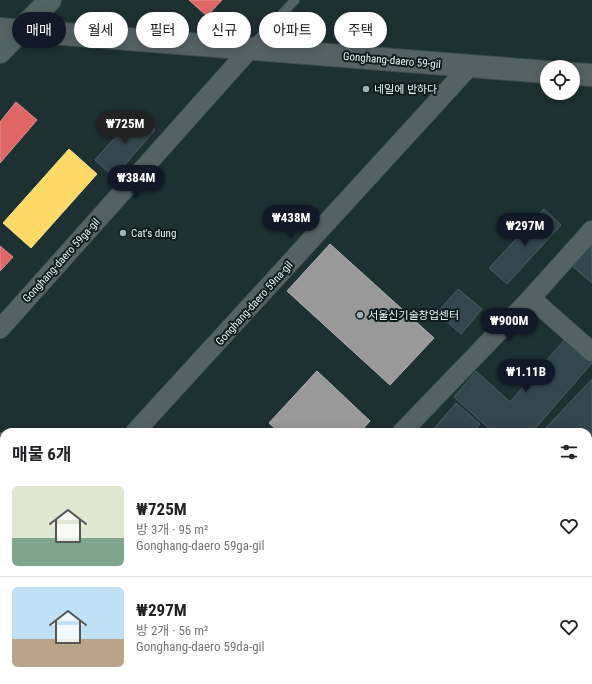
<!DOCTYPE html>
<html lang="ko">
<meta charset="utf-8">
<style>
body{margin:0;font-family:"Roboto Condensed","Noto Sans KR",sans-serif;background:#f2f2f2;color:#202124;height:100vh;display:flex;flex-direction:column;font-size:15px;white-space:nowrap}
*{box-sizing:border-box;margin:0}
p{font-size:13px;color:#757577}
.icon{flex:none;width:22px;height:22px;fill:none;stroke:currentColor;stroke-width:2;stroke-linecap:round;stroke-linejoin:round}
.map{position:relative;flex:1;overflow:hidden}
.side{position:absolute;left:0px;top:428px;width:592px;height:256px;display:flex;flex-direction:column;background:#fff;border-radius:12px 12px 0 0;box-shadow:0 2px 10px #0003}
.side>*{flex:none}
.guide{position:absolute;left:12px;top:12px;width:568px;height:36px;display:flex;gap:8px}
.tools{position:absolute;left:540px;top:60px;display:grid;gap:8px}
.tools a{display:grid;place-items:center;width:40px;height:40px;border-radius:50%;background:#fff;box-shadow:0 2px 10px #0003;font-size:20px}
.price{position:absolute;translate:-50% -34px;padding:0 9px;border-radius:14px;background:#111827;color:#fff;font-size:13px;line-height:26px;filter:drop-shadow(0 1px 2px #0008)}
.price::after{content:'';position:absolute;left:50%;top:24px;width:12px;height:9px;margin-left:-6px;background:inherit;clip-path:polygon(0 0,100% 0,50% 100%)}
.price.current{background:#222;color:#fff}
ul{padding:0;list-style:none}
li{display:flex;align-items:center;gap:12px;height:100px;padding:0 12px}
li+li{border-top:1px solid #e0e0e0}
li span{display:grid;place-items:center;flex:none;width:112px;height:80px;border-radius:6px;color:#555}
li>.icon{margin-inline-start:auto}
span .icon{width:48px;height:48px;fill:#fffc;stroke-width:1}
li b{font-size:17px}
h2{display:flex;justify-content:space-between;align-items:center;height:48px;padding:0 12px;font-size:17px}
.pill{padding:0 14px;border-radius:18px;background:#fff;box-shadow:0 2px 10px #0003;font-size:14px;line-height:36px}
.pill.current{background:#111827;color:#fff}
.map>svg:first-child{display:block}
.homes{fill:#ffd966;stroke:#f8e292}
.shops{fill:#e06666;stroke:#e29292}
.industry{fill:#999;stroke:#b0b6b6}
.building{fill:#34474e;stroke:#4f5d60}
.lines{fill:none;stroke-linecap:round;stroke-linejoin:round}
.service-casing{stroke:#3d4c4e;stroke-width:10}
.minor-casing{stroke:#3d4c4e;stroke-width:20}
.secondary-casing{stroke:#3d4c4e;stroke-width:24}
.primary-casing{stroke:#3d4c4e;stroke-width:24}
.service{stroke:#556264;stroke-width:9}
.minor{stroke:#556264;stroke-width:19}
.secondary{stroke:#556264;stroke-width:22}
.primary{stroke:#526464;stroke-width:22}
.poi-dot{fill:#a0b2b4;stroke:#0d1b1d;stroke-width:1.5}
.labels{text-anchor:middle;stroke-width:4;stroke-linejoin:round;paint-order:stroke}
.street-label{font-size:11px;fill:#e6f8fa;stroke:#0d1b1d}
.poi-label{font-size:11px;fill:#e6f8fa;stroke:#0d1b1d;text-anchor:start}
</style>
<div class="map">
<svg width="592" height="684" viewBox="0 0 592 684">
<rect width="100%" height="100%" fill="#1d3032"/>
<!-- homes -->
<g class="homes">
<path d="M 69,149 L 97,174 L 31,248 L 3,223 Z"/>
<path d="M 592,491 L 592,525 L 588,521 L 588,496 Z"/>
<path d="M 592,589 L 592,621 L 588,617 L 588,593 Z"/>
<path d="M 317,680 L 340,680 L 336,684 L 321,684 Z"/>
<path d="M 500,680 L 553,680 L 549,684 L 497,684 Z"/>
</g>
<!-- shops -->
<g class="shops">
<path d="M 189,0 L 222,0 L 207,16 Z"/>
<path d="M 16,102 L 37,120 L 0,163 L 0,122 Z"/>
<path d="M 0,246 L 13,257 L 0,271 Z"/>
<path d="M 4,476 L 4,509 L 0,505 L 0,481 Z"/>
<path d="M 0,577 L 4,578 L 4,612 L 0,612 Z"/>
<rect x="0" y="615" width="4" height="35"/>
<path d="M 195,680 L 234,680 L 238,684 L 197,684 Z"/>
</g>
<!-- industry -->
<g class="industry">
<path d="M 330,244 L 434,338 L 390,385 L 287,291 Z"/>
<path d="M 317,371 L 370,421 L 360,432 L 279,432 L 269,423 Z"/>
</g>
<!-- building -->
<g class="building">
<path d="M 136,114 L 155,130 L 114,177 L 95,160 Z"/>
<path d="M 544,209 L 561,225 L 507,284 L 489,268 Z"/>
<path d="M 592,243 L 592,283 L 572,266 Z"/>
<path d="M 458,289 L 482,309 L 461,334 L 437,313 Z"/>
<path d="M 566,338 L 592,361 L 592,363 L 532,432 L 493,432 L 454,397 L 476,371 L 510,402 Z"/>
<path d="M 592,379 L 592,478 L 588,483 L 588,432 L 542,432 Z"/>
<path d="M 456,403 L 480,424 L 473,432 L 431,432 Z"/>
</g>
<g class="lines">
<!-- service casing -->
<g class="service-casing">
<path id="service" d="M 251,47 L 295,0"/>
</g>
<!-- minor casing -->
<g class="minor-casing">
<g id="minor">
<path d="M 531,298 L 592,352"/>
<path d="M 0,329 L 250,49"/>
<path d="M 135,432 L 469,67"/>
<path d="M 402,432 L 531,298 L 592,230"/>
<path d="M 0,442 L 4,446"/>
<path d="M 0,668 L 4,669"/>
<path d="M 256,680 L 261,684"/>
<path d="M 170,684 L 174,680"/>
</g>
</g>
<!-- secondary casing -->
<g class="secondary-casing">
<g id="secondary">
<path d="M 0,29 L 547,72"/>
<path d="M 573,74 L 592,75"/>
</g>
</g>
<!-- primary casing -->
<g class="primary-casing">
<path id="primary" d="M 0,52 L 50,0"/>
</g>
<!-- service -->
<use href="#service" class="service"/>
<!-- minor -->
<use href="#minor" class="minor"/>
<!-- secondary -->
<use href="#secondary" class="secondary"/>
<!-- primary -->
<use href="#primary" class="primary"/>
</g>
<!-- markers -->
<g class="poi-dot">
<circle cx="366" cy="89" r="4"/>
<circle cx="123" cy="233" r="4"/>
<circle cx="360" cy="315" r="4"/>
</g>
<g class="labels">
<!-- street labels -->
<g class="street-label">
<text transform="translate(392 60) rotate(5)" y="4">Gonghang-daero 59-gil</text>
<text transform="translate(61 260) rotate(-48)" y="4">Gonghang-daero 59ga-gil</text>
<text transform="translate(254 303) rotate(-48)" y="4">Gonghang-daero 59na-gil</text>
</g>
<!-- poi labels -->
<g class="poi-label">
<text x="374" y="93">네일에 반하다</text>
<text x="131" y="237">Cat's dung</text>
<text x="368" y="319">서울신기술창업센터</text>
</g>
</g>
</svg>
<div class="tools">
<a><svg class="icon" aria-label="locate" viewBox="0 0 24 24"><circle cx="12" cy="12" r="6"/><path d="M12 2v4M12 18v4M2 12h4M18 12h4"/></svg></a>
</div>
<b class="price current" style="left:125px;top:145px">₩725M</b>
<b class="price" style="left:136px;top:199px">₩384M</b>
<b class="price" style="left:291px;top:239px">₩438M</b>
<b class="price" style="left:525px;top:247px">₩297M</b>
<b class="price" style="left:509px;top:342px">₩900M</b>
<b class="price" style="left:526px;top:393px">₩1.11B</b>
<div class="guide">
<a class="pill current">매매</a>
<a class="pill">월세</a>
<a class="pill">필터</a>
<a class="pill">신규</a>
<a class="pill">아파트</a>
<a class="pill">주택</a>
</div>
<section class="side">
<h2>매물 6개<svg class="icon" aria-label="filters" viewBox="0 0 24 24"><path d="M4 7h16M4 17h16"/><circle cx="9" cy="7" r="2"/><circle cx="15" cy="17" r="2"/></svg></h2>
<ul>
<li><span style="background:linear-gradient(#dfe7d0 65%,#7fa58c 0)"><svg class="icon" aria-label="home" viewBox="0 0 24 24"><path d="M3 11l9-7 9 7M6 9v11h12V9"/></svg></span><div><b>₩725M</b><p>방 3개 · 95 m²</p><p>Gonghang-daero 59ga-gil</p></div><svg class="icon" aria-label="heart" viewBox="0 0 24 24"><path d="M12 20l-8-8c-3-5 5-10 8-4 3-6 11-1 8 4z"/></svg></li>
<li><span style="background:linear-gradient(#bfe0f5 65%,#b9a48a 0)"><svg class="icon" aria-label="home" viewBox="0 0 24 24"><path d="M3 11l9-7 9 7M6 9v11h12V9"/></svg></span><div><b>₩297M</b><p>방 2개 · 56 m²</p><p>Gonghang-daero 59da-gil</p></div><svg class="icon" aria-label="heart" viewBox="0 0 24 24"><path d="M12 20l-8-8c-3-5 5-10 8-4 3-6 11-1 8 4z"/></svg></li>
</ul>
</section>
</div>
